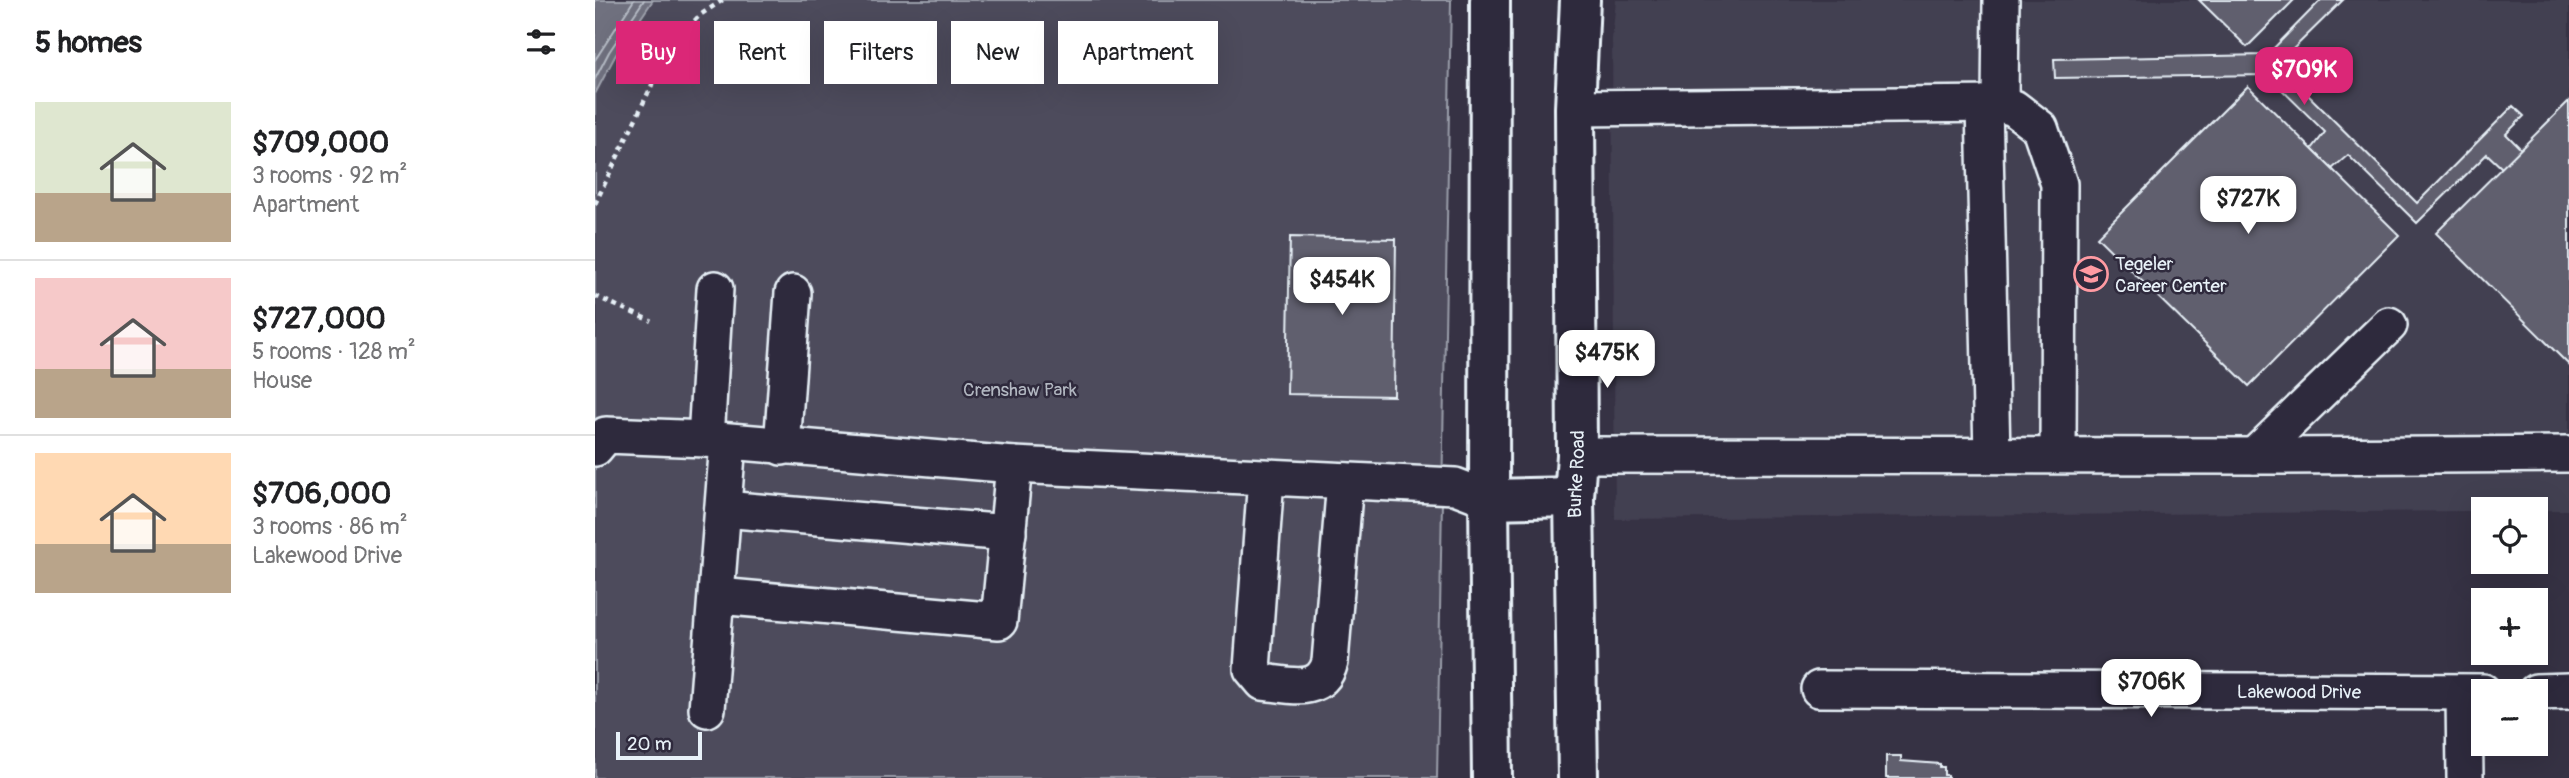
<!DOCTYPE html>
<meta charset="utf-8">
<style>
body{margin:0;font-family:Pangolin,sans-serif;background:#f6f6f6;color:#202124;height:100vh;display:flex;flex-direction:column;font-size:26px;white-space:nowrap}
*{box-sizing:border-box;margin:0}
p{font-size:23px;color:#757577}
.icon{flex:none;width:38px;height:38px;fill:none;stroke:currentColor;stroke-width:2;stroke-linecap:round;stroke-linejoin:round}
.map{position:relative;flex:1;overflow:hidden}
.side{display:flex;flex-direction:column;background:#fff;width:595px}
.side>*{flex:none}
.guide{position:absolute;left:21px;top:21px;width:665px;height:63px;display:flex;gap:14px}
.fabs{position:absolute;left:1876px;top:497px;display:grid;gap:14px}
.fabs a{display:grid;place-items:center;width:77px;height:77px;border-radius:0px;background:#fff;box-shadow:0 7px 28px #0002;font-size:35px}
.scale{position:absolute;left:21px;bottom:18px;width:86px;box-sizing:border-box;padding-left:7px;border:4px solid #e8f1f8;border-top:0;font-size:19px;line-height:24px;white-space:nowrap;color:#e8f1f8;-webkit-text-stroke:5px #2f2a3d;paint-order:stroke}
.price{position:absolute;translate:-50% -60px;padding:0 16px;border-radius:14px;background:#fff;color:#222;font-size:23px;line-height:46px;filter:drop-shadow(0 2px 4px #0008)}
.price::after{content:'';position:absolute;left:50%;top:42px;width:21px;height:16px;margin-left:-10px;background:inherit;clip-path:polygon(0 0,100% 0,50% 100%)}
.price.selected{background:#db2777;color:#fff}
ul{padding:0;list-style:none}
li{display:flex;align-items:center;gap:21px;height:175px;padding:0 35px}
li+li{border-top:2px solid #e0e0e0}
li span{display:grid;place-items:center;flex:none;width:196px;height:140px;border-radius:0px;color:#555}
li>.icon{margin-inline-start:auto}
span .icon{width:84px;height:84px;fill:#fffc;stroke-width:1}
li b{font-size:30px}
h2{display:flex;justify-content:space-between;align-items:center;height:84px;padding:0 35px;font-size:30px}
.tag{padding:0 24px;border-radius:0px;background:#fff;box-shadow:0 7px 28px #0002;font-size:24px;line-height:63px}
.tag.selected{background:#db2777;color:#fff}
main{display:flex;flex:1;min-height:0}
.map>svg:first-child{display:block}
.built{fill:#433f51}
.green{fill:#4d4b5c;stroke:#9a9eaa;stroke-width:2}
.water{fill:#70717f;stroke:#a0a4af;stroke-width:2}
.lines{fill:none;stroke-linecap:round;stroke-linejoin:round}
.shore{stroke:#b8bec8;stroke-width:2}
.building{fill:#605e6e;stroke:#e8f1f8;stroke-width:2}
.minor-casing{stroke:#e8f1f8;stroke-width:40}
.major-casing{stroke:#e8f1f8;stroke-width:44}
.path{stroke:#e8f1f8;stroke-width:4.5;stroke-dasharray:5 5;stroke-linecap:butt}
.minor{stroke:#2f2a3d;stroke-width:35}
.major{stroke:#2f2a3d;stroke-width:38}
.labels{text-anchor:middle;stroke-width:5;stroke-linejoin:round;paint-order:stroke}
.poi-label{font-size:19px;fill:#e8f1f8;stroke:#2f2a3d;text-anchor:start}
.park-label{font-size:19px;fill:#b2b7c1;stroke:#2f2a3d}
.street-label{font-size:19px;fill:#e8f1f8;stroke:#2f2a3d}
</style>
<main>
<section class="side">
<h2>5 homes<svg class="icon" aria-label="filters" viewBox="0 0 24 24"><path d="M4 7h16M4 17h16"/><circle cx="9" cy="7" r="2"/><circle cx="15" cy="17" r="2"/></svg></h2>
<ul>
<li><span style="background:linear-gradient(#dfe7d0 65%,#b9a48a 0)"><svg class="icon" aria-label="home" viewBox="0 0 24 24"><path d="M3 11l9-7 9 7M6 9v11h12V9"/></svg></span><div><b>$709,000</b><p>3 rooms · 92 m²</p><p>Apartment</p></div></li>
<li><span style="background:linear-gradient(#f6c9c9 65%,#b9a48a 0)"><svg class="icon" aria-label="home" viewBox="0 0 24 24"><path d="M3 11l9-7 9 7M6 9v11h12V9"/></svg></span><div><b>$727,000</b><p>5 rooms · 128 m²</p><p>House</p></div></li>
<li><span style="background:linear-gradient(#ffd9b3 65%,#b9a48a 0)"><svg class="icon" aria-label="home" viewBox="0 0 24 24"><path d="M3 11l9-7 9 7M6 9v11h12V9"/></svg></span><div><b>$706,000</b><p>3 rooms · 86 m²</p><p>Lakewood Drive</p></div></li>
</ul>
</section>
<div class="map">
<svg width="1974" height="778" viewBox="0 0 1974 778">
<rect width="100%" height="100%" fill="#363244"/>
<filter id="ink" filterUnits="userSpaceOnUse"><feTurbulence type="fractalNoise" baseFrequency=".0143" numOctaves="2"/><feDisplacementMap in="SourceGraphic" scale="14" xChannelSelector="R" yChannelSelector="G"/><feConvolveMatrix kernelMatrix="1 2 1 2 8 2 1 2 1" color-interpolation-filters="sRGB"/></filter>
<g filter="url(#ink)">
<!-- built -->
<path class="built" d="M 1021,0 L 1974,0 L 1974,510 L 1020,519 L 1017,39 Z"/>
<!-- green -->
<path class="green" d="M 0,0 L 856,0 L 842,778 L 0,778 Z"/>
<!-- water -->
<path class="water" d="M 0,0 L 58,0 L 20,56 L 0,94 Z"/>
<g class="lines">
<!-- shore -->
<g class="shore">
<path d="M 0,60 L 39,0"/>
<path d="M 0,79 L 14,52 L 49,0"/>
</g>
</g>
<!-- building -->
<g class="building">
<path d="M 1604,0 L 1699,0 L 1652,47 Z"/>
<path d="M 1726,0 L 1748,0 L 1692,55 L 1691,73 L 1822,203 L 1918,106 L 1929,116 L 1911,134 L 1926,149 L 1907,168 L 1892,154 L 1822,223 L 1753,155 L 1737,169 L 1717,149 L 1730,132 L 1672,75 L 1460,78 L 1459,59 L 1672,55 Z"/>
<path d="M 1653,86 L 1804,235 L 1654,386 L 1502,237 Z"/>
<path d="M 1974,101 L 1974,365 L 1841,233 Z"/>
<path d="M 695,237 L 801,239 L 799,396 L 692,394 Z"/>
<path d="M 1291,756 L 1306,756 L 1306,761 L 1345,764 L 1345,767 L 1349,767 L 1349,775 L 1353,775 L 1353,778 L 1291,778 Z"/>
</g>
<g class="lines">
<!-- minor casing -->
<g class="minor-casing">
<g id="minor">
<path d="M 1389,104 L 1397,455"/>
<path d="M 1405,104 L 1406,0"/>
<path d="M 980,108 L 1405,104 L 1419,108 L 1445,128 L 1464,184 L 1463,455"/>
<path d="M 111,439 L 120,289"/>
<path d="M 187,447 L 198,293"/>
<path d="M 0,448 L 11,435 L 111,439 L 419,465 L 860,486 L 894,499"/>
<path d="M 982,455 L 1686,456 L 1974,454"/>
<path d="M 1659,456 L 1794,325"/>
<path d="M 671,478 L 657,669 L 668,682 C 695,685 726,695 735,662 L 750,481"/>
<path d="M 128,509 L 413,533"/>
<path d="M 123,596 L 404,621 L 419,465"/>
<path id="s1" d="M 1224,689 L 1888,692"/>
<path d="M 1941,692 L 1974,691"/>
<path d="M 1869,693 L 1870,778"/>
<path d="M 112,709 L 133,442"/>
</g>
</g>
<!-- major casing -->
<g class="major-casing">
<g id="major">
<path d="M 895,0 L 894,499 L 897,778"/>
<path d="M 894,499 L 979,497"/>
<path id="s2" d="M 983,778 L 979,497 L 982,455 L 980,108 L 985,0"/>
</g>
</g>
<!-- path -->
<g class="path">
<path d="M 0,204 L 76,45 L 105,15 L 128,0"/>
<path d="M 0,296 L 56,321"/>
</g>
<!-- minor -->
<use href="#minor" class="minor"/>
<!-- major -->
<use href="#major" class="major"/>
</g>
</g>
<!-- icons -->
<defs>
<g id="school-ring" transform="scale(1.75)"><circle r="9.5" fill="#2f2a3d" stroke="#ff9aa2" stroke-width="1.5"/><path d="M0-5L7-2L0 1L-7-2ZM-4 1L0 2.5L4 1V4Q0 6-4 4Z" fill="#ff9aa2"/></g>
</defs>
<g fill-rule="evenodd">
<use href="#school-ring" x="1496" y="274"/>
</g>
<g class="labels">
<!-- poi labels -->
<g class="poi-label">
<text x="1520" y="270">Tegeler<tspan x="1520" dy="22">Career Center</tspan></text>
</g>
<!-- park labels -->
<g class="park-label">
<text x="425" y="396">Crenshaw Park</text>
</g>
<!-- street labels -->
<g class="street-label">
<text dy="7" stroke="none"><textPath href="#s2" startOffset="304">Burke Road</textPath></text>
<text dy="7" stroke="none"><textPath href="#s1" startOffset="480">Lakewood Drive</textPath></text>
</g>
</g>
</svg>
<div class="fabs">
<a><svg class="icon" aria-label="locate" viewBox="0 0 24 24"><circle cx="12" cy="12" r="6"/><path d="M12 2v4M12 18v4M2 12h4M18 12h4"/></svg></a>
<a>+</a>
<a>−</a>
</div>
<div class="scale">20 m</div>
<b class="price selected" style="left:1709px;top:107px">$709K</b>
<b class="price" style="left:1653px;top:236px">$727K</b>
<b class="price" style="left:747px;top:317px">$454K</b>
<b class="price" style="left:1012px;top:390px">$475K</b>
<b class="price" style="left:1556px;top:719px">$706K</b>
<div class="guide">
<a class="tag selected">Buy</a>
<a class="tag">Rent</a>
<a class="tag">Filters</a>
<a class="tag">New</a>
<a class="tag">Apartment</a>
</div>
</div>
</main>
